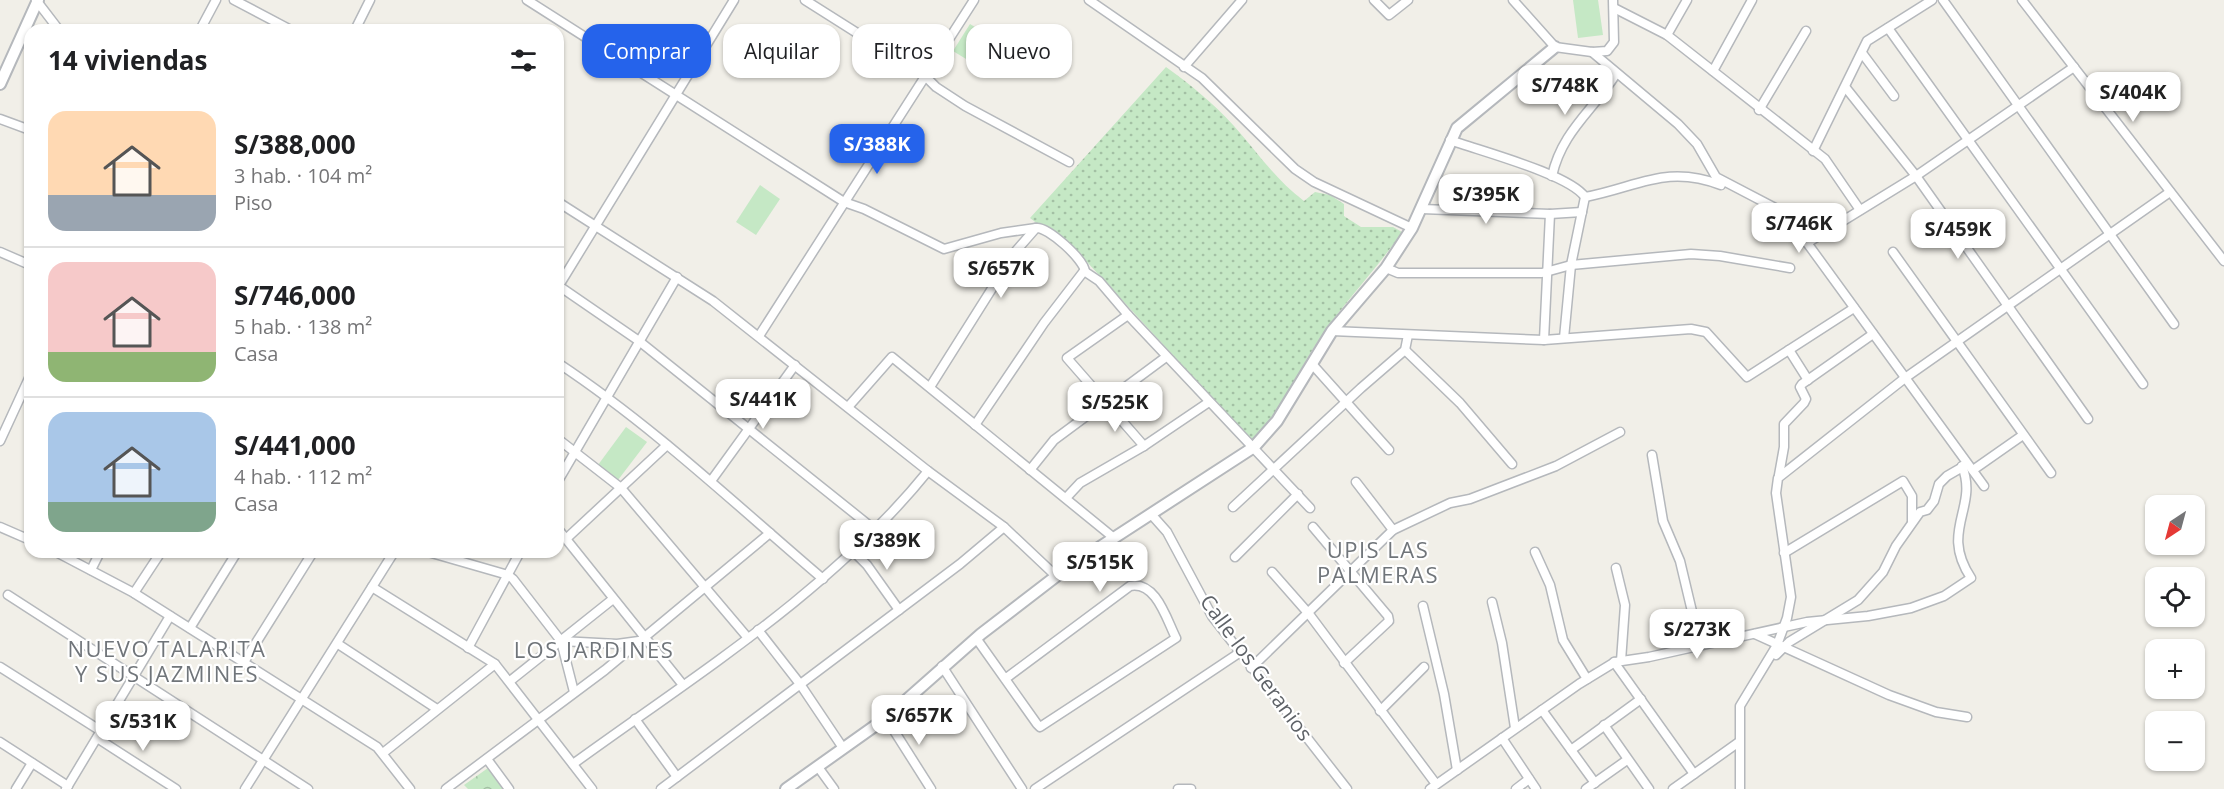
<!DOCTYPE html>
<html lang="es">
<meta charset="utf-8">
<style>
body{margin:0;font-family:"Open Sans",sans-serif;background:#f2f2f2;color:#202124;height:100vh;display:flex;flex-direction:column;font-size:22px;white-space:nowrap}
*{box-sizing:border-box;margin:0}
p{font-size:20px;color:#757577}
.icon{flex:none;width:33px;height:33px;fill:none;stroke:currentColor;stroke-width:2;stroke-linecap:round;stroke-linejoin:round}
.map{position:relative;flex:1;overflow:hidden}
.sheet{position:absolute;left:24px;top:24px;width:540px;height:534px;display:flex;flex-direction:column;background:#fff;border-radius:18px;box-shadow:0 2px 4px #0004}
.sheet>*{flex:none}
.banner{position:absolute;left:582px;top:24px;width:570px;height:54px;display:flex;gap:12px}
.needle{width:39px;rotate:216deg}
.tools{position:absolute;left:2145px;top:495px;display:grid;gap:12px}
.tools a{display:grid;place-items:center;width:60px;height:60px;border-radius:12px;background:#fff;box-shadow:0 2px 4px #0004;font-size:30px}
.price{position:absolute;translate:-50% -51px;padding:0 14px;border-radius:12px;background:#fff;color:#222;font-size:20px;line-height:39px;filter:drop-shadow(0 2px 3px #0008)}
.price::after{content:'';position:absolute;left:50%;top:36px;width:18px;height:14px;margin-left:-9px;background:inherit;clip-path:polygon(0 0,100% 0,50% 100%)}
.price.on{background:#2563eb;color:#fff}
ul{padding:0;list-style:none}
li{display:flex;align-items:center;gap:18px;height:150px;padding:0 24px}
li+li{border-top:2px solid #e0e0e0}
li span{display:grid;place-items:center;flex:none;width:168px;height:120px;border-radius:18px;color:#555}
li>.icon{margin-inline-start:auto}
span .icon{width:72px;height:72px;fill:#fffc;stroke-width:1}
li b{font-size:26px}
h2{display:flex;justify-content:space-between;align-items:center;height:72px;padding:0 24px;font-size:26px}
.tag{padding:0 21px;border-radius:18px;background:#fff;box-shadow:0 2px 4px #0004;font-size:21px;line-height:54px}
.tag.on{background:#2563eb;color:#fff}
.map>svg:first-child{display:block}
.grass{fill:url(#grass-dots)}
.park{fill:url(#park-crowns)}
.garden{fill:#c5e8c5}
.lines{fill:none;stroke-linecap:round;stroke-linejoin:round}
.minor-casing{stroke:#b5b8bc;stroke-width:11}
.tertiary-casing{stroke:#b5b8bc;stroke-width:14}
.minor{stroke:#fff;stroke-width:8}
.tertiary{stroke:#fff;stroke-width:10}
.labels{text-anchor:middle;stroke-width:4.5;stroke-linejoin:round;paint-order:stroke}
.street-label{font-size:21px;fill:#5f6368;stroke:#fff}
.neighbourhood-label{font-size:22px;letter-spacing:1.5px;fill:#70757a;stroke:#fff}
</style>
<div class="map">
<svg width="2224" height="789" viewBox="0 0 2224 789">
<defs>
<pattern id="grass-dots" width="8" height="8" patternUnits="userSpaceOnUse" patternTransform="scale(1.5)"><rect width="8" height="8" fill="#c5e8c5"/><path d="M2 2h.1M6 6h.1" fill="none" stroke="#a3c0a4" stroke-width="1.8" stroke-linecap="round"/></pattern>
<pattern id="park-crowns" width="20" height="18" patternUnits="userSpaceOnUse" patternTransform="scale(1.5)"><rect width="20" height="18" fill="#c5e8c5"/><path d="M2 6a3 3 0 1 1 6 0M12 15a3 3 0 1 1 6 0" fill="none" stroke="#a3c0a4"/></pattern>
</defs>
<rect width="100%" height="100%" fill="#f1efe8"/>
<!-- grass -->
<path class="grass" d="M 1166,67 C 1191,85 1213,103 1234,126 C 1257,152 1276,180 1304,201 L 1315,192 L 1330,195 L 1344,204 L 1344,216 L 1361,227 L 1393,227 L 1402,232 C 1377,269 1345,301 1320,338 C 1296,373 1283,411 1253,442 L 1087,262 L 1030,218 Z"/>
<!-- park -->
<path class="park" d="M 488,768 L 503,789 L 468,789 L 464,785 Z"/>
<!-- garden -->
<g class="garden">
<path d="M 1573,0 L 1598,0 L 1603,35 L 1578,38 Z"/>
<path d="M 970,24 L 988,35 L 971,62 L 953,51 Z"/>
<path d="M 760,185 L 780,199 L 756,235 L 736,222 Z"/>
<path d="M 626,427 L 647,442 L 618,480 L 598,465 Z"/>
</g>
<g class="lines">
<!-- minor casing -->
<g class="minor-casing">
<g id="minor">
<path d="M 36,0 L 59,30"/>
<path d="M 234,0 L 291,30"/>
<path d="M 527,0 L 844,202 L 864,209 L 944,249 L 1001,233 L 1036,228"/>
<path d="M 805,0 L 925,76 L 936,87 L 965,106 L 1069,162"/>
<path d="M 1089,0 L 1202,78 L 1295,169 L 1314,182 L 1412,228"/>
<path d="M 1374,0 L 1389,15 L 1408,0"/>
<path d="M 1513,0 L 1555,47 L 1592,52 L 1607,51 L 1614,42 L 1613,0"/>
<path d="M 1943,0 L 2174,324"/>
<path d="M 2022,0 L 2224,261"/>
<path d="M 1614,8 L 1667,35 L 1825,159 L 1860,210"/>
<path d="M 1888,28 L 2143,384"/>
<path d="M 200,30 L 216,0"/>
<path d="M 355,30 L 370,0"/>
<path d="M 1667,35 L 1687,0"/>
<path d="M 1592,52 L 1678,124 L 1697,144 L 1716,177 L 1779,210 L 1797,229 L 1984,486"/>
<path d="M 1862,53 L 1894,96"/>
<path d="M 1184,67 L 1242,0"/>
<path d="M 1713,71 L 1752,0"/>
<path d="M 1846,88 L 1916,176 L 2088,419"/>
<path d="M 1759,110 L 1806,31"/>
<path d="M 0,119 L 30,130"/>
<path d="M 1450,140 C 1480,151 1569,174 1585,197 L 1571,265 L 1564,338"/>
<path d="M 1813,151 L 1867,41 L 1932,0"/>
<path d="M 1552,176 C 1562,131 1593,111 1616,74"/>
<path d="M 1585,197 C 1638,187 1666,164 1721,185"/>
<path d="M 558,202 L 713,301 L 928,471 L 1004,527 L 1056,576"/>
<path d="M 1422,209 L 1550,214 L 1582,212"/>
<path d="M 1807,243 L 1916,176 L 2074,67"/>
<path d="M 0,252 L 30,265"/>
<path d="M 1893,252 L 2051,473"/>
<path d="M 1386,268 L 1398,273 L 1542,273 L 1571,265 L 1691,254 L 1720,256 L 1790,268"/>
<path d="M 559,286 L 639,341 L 875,530"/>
<path d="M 558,287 L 734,0"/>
<path d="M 1332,331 L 1544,340 L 1691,329 L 1706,332 L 1747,377 L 1854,308"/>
<path d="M 759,336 L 974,0"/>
<path d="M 1544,340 L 1550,214"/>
<path d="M 1405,350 L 1460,403 L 1512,464"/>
<path d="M 1789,350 L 1808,380"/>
<path d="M 558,363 C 653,426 736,505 823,579"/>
<path d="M 1312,364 L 1389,450"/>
<path d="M 930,387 L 1015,252 L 1036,228 C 1047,226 1085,260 1085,272"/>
<path d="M 848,407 L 892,357 L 1114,538"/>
<path d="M 975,425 L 1044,323 L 1084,271 L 1099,281 L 1128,315"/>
<path d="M 558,439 L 621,488 L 748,638"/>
<path d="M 0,441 L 30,376"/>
<path d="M 1144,446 L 1067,358 L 1128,315 L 1310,508"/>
<path d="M 1652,455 L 1663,521 L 1680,561 L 1700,645"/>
<path d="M 1030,470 L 1054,440 L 1166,357"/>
<path d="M 1973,470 L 2023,435"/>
<path d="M 1779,475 L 1784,447 L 1784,424 L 1804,403 L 1806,399 L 1800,387 L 1802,384 L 1873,334"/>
<path d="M 558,481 L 677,277"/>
<path d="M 711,481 L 795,365"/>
<path d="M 1356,482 L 1393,530"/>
<path d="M 1066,498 L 1080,483 L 1144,446 L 1209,402"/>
<path d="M 1233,507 L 1361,388 L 1405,350 L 1408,335"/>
<path d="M 1151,514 L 1167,532 L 1212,616 L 1347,789"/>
<path d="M 0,527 L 30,540"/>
<path d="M 1313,527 L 1388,616 L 1389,621 L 1344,663"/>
<path d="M 558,529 L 683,685"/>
<path d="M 567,538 L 667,445"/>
<path d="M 853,551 L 867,565 L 899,610"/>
<path d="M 56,552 L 134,593 L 377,747 L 410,789"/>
<path d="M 428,552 L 508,575 L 513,579 L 561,641 L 574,692"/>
<path d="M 1535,552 L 1550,585 L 1563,640 L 1587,679"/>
<path d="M 1784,553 L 1903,481 L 1912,496 L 1912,521"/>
<path d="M 1235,557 L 1298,494"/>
<path d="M 1616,568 L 1625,605 L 1621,661"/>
<path d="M 91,570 L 100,552"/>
<path d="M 1272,572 L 1309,614 L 1436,784"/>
<path d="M 372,587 L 495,664 L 592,789"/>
<path d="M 134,593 L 161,552"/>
<path d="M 8,595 L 308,789"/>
<path d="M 1492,602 L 1502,643 L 1515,728"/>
<path d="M 1423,606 L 1444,694 L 1457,770"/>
<path d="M 190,628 L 237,552"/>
<path d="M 758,630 L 800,684 L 843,748"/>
<path d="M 1755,634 L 1889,695 L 1936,712 L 1967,717"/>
<path d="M 976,638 L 1037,724 L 1040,727 L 1176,638 C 1166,618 1156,581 1130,586 L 1005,679"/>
<path d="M 561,641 L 617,644 L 639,641"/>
<path d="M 338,644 L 437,709"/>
<path d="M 468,648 L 520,552"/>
<path d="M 1776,655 L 1789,642 L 1858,600 L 1883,572 L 1896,546 L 1920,512 L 1927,510 L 1934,501 L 1939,484 L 1947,476 L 1966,465"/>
<path d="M 244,662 L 313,552"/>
<path d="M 1614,662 L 1694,774"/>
<path d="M 942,666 L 1022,789"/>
<path d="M 0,667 L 101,731"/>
<path d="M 1251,668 L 1393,530 L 1450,503 L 1470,499 L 1556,466 L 1620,432"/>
<path d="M 510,681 L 613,599"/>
<path d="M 1542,710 L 1595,783"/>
<path d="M 1380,711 L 1424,667"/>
<path d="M 886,718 L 931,789"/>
<path d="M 635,719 L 677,777"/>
<path d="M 1604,725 L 1649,789"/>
<path d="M 97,738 L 176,789"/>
<path d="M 1502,738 L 1536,789"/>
<path d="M 0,742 L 68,786"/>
<path d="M 1571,750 L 1641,699"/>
<path d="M 383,753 L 495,664"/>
<path d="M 487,759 L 509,789"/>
<path d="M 573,764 C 697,674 831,591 928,471"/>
<path d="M 818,767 L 834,789"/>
<path d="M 16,789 L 32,763"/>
<path d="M 66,789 L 170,616"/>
<path d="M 245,789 L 394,552"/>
<path d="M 446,789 L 605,670 L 770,533"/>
<path d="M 661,789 L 960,564 L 1004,527"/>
<path d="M 1035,789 L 1239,653"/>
<path d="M 1178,789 L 1191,789"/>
<path d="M 1430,789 L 1579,684 L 1615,662 L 1649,657 L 1807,622 L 1868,616 L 1911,608 L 1944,596 L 1971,578 C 1939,530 1979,508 1962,466"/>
<path d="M 1516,789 L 1529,779"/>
<path d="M 1586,789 L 1627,760"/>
<path d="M 1673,789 L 1739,742"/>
<path d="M 1740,789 L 1740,706 L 1777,645 L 1787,618 L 1791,597 L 1776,493 L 1778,478 L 1905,378 L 2170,192"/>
</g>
</g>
<!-- tertiary casing -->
<g class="tertiary-casing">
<g id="tertiary">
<path d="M 0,84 L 38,0"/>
<path d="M 786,789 L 886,718 L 981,634 L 1063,571 L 1254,447 L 1277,421 L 1332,331 L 1386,268 L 1412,228 L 1457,128 L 1555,47"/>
</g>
</g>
<!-- minor -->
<use href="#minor" class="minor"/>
<!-- tertiary -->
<use href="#tertiary" class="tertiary"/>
</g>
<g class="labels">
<!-- street labels -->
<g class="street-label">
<text transform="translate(1256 668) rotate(54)" y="7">Calle los Geranios</text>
</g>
<!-- neighbourhood labels -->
<g class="neighbourhood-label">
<text x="1378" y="558">UPIS LAS<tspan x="1378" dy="25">PALMERAS</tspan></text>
<text x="167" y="657">NUEVO TALARITA<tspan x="167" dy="25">Y SUS JAZMINES</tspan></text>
<text x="594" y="658">LOS JARDINES</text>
</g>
</g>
</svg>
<div class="tools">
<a><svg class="needle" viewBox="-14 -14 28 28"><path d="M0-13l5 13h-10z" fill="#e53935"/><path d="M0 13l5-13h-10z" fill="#757577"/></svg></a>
<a><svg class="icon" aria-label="locate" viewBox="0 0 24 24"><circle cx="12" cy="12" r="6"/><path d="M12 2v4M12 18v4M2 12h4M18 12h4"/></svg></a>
<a>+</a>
<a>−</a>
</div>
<b class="price" style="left:1565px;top:116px">S/748K</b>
<b class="price" style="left:2133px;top:123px">S/404K</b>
<b class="price on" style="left:877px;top:175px">S/388K</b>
<b class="price" style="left:1486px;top:225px">S/395K</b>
<b class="price" style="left:1799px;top:254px">S/746K</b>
<b class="price" style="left:1958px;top:260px">S/459K</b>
<b class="price" style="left:1001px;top:299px">S/657K</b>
<b class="price" style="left:763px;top:430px">S/441K</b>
<b class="price" style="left:1115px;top:433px">S/525K</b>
<b class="price" style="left:887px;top:571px">S/389K</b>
<b class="price" style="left:1100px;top:593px">S/515K</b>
<b class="price" style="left:1697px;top:660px">S/273K</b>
<b class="price" style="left:919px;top:746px">S/657K</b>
<b class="price" style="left:143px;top:752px">S/531K</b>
<div class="banner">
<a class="tag on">Comprar</a>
<a class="tag">Alquilar</a>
<a class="tag">Filtros</a>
<a class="tag">Nuevo</a>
</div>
<section class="sheet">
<h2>14 viviendas<svg class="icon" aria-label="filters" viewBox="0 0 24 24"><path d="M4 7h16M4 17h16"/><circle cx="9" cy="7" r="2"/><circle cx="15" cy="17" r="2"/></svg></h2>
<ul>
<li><span style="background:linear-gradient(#ffd9b3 70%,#9aa5b1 0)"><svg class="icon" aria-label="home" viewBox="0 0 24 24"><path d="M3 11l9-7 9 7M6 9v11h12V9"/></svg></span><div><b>S/388,000</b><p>3 hab. · 104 m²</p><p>Piso</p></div></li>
<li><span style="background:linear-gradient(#f6c9c9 75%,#8fb573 0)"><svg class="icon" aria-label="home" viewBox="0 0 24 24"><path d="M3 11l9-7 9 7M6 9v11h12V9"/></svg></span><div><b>S/746,000</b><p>5 hab. · 138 m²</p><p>Casa</p></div></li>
<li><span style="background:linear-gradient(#a9c7e8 75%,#7fa58c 0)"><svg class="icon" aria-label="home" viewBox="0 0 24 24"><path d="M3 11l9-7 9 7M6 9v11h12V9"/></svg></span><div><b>S/441,000</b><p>4 hab. · 112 m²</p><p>Casa</p></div></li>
</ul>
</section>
</div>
